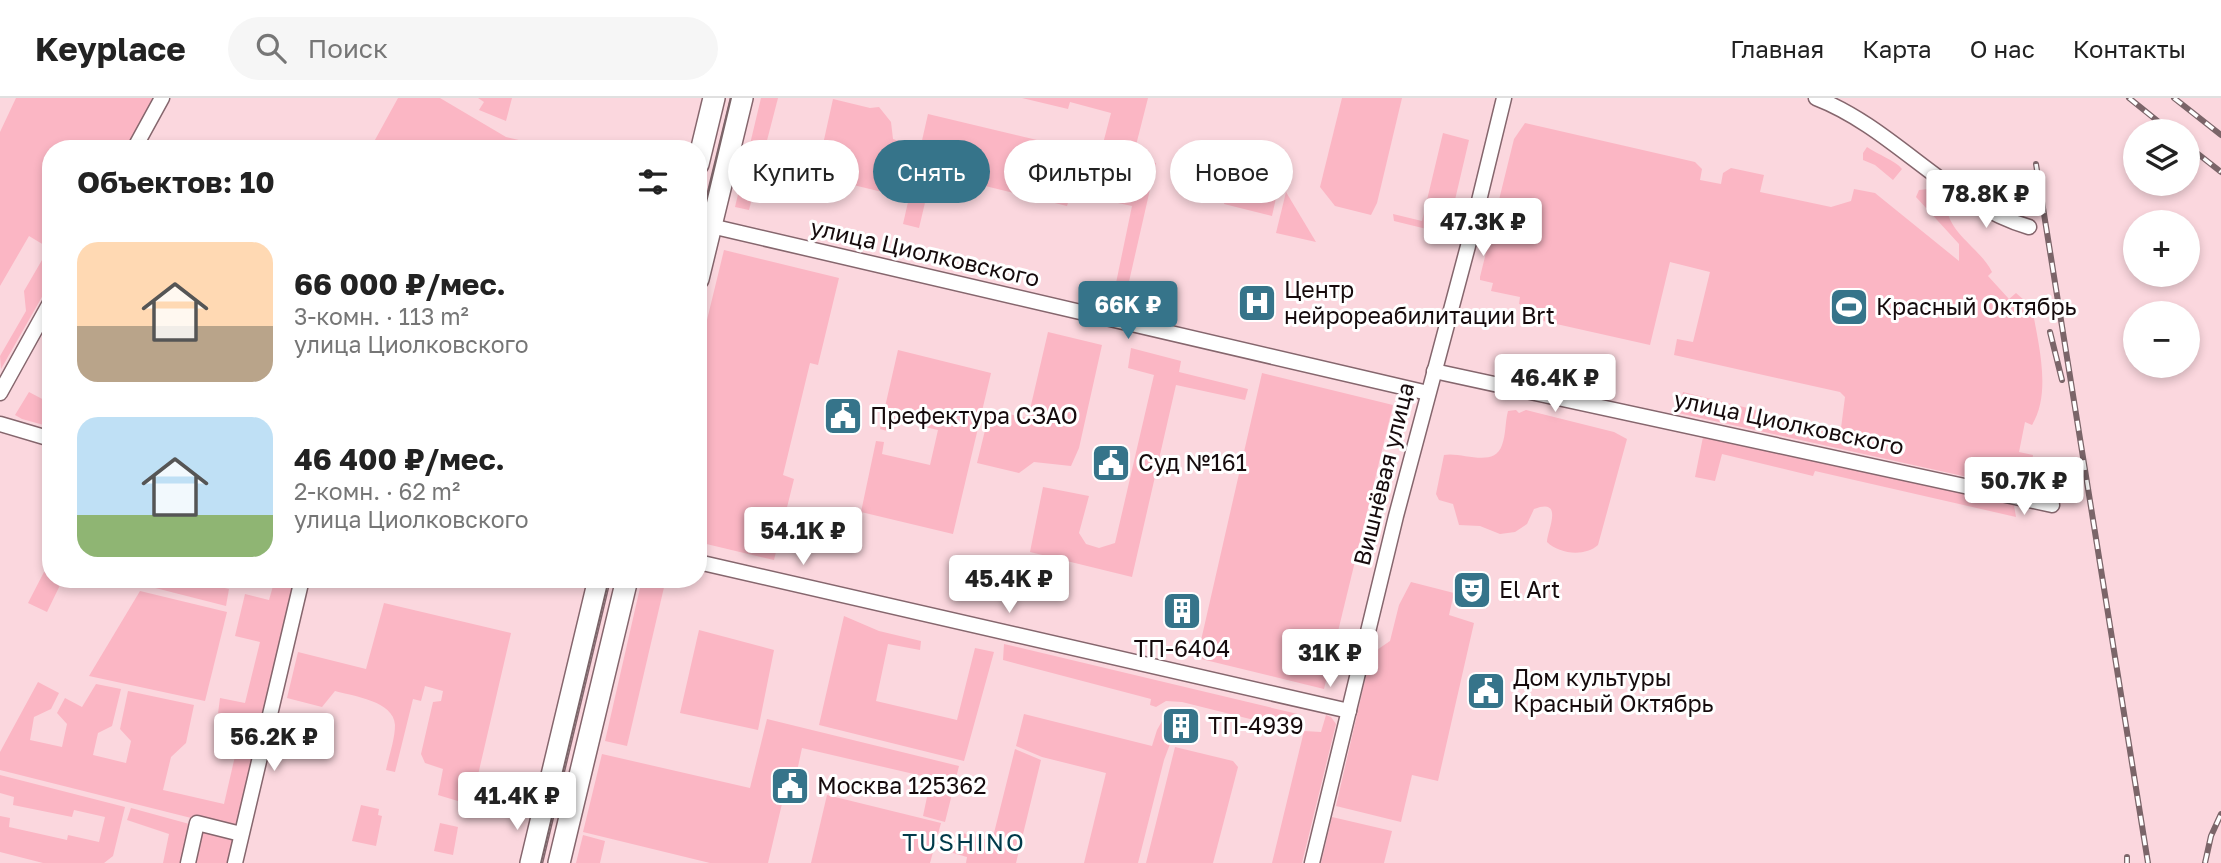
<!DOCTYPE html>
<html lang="ru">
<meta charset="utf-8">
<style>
body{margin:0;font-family:"Golos Text",sans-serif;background:#f6f6f6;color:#222;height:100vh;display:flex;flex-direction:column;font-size:26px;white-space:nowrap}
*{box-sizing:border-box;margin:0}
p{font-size:23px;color:#767676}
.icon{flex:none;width:38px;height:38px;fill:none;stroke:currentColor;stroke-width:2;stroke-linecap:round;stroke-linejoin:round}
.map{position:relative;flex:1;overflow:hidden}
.side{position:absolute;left:42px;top:42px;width:665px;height:448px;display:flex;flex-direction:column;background:#fff;border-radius:28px;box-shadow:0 4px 10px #0003}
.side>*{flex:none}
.banner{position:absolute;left:728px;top:42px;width:665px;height:63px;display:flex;gap:14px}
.tools{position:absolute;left:2123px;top:21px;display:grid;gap:14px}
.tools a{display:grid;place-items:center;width:77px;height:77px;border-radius:50%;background:#fff;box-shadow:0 4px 10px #0003;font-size:35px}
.price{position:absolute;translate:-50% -60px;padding:0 16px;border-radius:7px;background:#fff;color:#222;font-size:23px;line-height:46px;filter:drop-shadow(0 2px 4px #0008)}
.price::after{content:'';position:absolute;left:50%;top:42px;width:21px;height:16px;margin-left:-10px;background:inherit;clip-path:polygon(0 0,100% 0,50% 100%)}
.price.active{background:#36748a;color:#fff}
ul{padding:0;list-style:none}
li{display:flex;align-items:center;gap:21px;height:175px;padding:0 35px}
li span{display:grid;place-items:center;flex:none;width:196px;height:140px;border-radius:21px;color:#555}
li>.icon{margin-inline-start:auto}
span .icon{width:84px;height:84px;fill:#fffc;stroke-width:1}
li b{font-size:30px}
h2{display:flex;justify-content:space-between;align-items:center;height:84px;padding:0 35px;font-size:30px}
.tag{padding:0 24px;border-radius:32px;background:#fff;box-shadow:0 4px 10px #0003;font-size:24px;line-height:63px}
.tag.active{background:#36748a;color:#fff}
header{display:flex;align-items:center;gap:42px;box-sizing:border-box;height:98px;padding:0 35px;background:#fff;border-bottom:2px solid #e0e0e0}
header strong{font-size:33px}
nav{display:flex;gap:38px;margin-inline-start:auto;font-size:24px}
.search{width:490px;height:63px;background:#f6f6f6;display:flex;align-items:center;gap:18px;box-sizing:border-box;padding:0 24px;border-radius:38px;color:#767676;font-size:26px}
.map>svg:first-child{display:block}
.green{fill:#fbb6c4}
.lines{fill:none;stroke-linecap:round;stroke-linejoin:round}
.minor-casing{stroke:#85666d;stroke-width:17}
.secondary-casing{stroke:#85666d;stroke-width:24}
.minor{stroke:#fff;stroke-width:14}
.secondary{stroke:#fff;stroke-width:21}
.tram{stroke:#7b6569;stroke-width:2}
.rail-casing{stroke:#7b6569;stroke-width:6}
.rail{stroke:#fff;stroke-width:3.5;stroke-dasharray:10;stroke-linecap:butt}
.labels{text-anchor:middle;stroke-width:6;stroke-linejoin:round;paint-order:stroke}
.street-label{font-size:23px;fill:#160b0d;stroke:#fff}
.poi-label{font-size:23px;fill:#160b0d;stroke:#fff;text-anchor:start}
.neighbourhood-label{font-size:24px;letter-spacing:2px;fill:#013a4a;stroke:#fff}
</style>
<header>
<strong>Keyplace</strong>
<div class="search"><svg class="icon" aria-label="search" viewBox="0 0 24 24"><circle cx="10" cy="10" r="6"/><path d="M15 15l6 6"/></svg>Поиск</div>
<nav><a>Главная</a><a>Карта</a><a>О нас</a><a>Контакты</a></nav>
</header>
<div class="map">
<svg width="2221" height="765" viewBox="0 0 2221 765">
<rect width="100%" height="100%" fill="#fbd7de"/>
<!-- green -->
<g class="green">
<path d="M 16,0 L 153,0 L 125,51 L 51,51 L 51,183 L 1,271 L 0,258 L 26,213 L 24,193 L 49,150 L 29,138 L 0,188 L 0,34 Z"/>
<path d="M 398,0 L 440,0 L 506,39 L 558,51 L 370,51 Z"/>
<path d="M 478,0 L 512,0 L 506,23 L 479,12 L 484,4 Z"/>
<path d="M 761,0 L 778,0 L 749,112 L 735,109 Z"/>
<path d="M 1022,0 L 1148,0 L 1133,59 L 1156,65 L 1128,188 L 1116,185 L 1132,108 L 1071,95 L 1067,108 L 932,75 L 919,130 L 903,126 L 928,16 L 1100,57 L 1111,15 L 1070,4 L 1068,11 Z"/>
<path d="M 1342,0 L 1402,0 L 1377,105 L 1371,117 L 1335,108 L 1320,89 Z"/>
<path d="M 833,1 L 870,10 L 879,9 L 891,24 L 893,41 L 910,47 L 899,98 L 816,78 Z"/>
<path d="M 1525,25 L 1695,64 L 1702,71 L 1700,82 L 1721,86 L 1723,75 L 1731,70 L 1764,77 L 1760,94 L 1831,109 L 1851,103 L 1854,91 L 1875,95 L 1959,163 L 1959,146 L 1916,99 L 1919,92 L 1928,91 L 1947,108 C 1947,134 1981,151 1992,174 L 1988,178 L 2009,201 L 2016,195 L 2032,209 C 2038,245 2052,294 2032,327 L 2025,324 L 2019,354 L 2033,357 L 2028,387 L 2017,390 L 1678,315 L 1683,294 L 1832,331 L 1830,340 L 1850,344 L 1840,338 L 1845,299 L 1840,294 L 1674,257 L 1677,241 L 1693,244 L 1710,174 L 1670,164 L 1650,247 L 1543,223 L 1545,212 L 1519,206 L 1520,199 L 1491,193 L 1493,185 L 1480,182 L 1480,179 L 1514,41 Z"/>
<path d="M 1443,35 L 1469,42 L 1447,136 L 1394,123 L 1393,116 L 1422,123 Z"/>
<path d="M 1867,49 C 1878,57 1895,62 1902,71 L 1893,82 L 1875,67 L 1863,62 L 1863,55 Z"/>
<path d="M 1230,80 L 1278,91 L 1272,118 L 1224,106 Z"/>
<path d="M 1286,94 L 1316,144 L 1276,135 Z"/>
<path d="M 724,152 L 839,180 L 818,267 L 810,265 L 783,377 L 794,381 L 774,462 L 698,444 L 698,259 Z"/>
<path d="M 1048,234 L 1102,247 L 1079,350 L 1071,368 L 1034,364 L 1019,375 L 977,365 L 990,312 L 1028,320 Z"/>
<path d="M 1131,250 L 1181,263 L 1179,274 L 1248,291 L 1245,302 L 1176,287 L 1132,479 L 1030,454 L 1043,389 L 1089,398 L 1079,435 L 1086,446 L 1099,450 L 1115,445 L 1154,277 L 1128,270 Z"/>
<path d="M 898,252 L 991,275 L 953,436 L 861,414 L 876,343 L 884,344 L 882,356 L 930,367 L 938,332 L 890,321 L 887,333 L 880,331 Z"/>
<path d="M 1262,275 L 1393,307 L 1324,591 L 1197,560 Z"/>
<path d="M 29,294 L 46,303 L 42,311 L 51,316 L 51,329 L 22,321 L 15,317 Z"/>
<path d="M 1516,312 L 1519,315 L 1526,312 L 1614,334 L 1627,341 L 1598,447 C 1585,459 1559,456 1547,444 C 1547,433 1565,399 1534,411 L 1527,426 L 1515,434 L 1500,436 L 1480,428 L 1459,427 L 1453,406 L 1439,402 L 1436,396 L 1444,357 C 1461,353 1494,371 1502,347 C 1506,337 1505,324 1508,313 Z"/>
<path d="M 1704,334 L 2013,401 L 2016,419 L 1815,373 L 1813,378 L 1722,356 L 1715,383 L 1695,379 Z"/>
<path d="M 44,474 L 51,477 L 51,481 L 62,483 L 47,514 L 28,505 Z"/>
<path d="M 120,481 L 186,481 L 229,491 L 226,508 Z"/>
<path d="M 275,481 L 298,481 L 239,732 L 0,672 L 0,654 L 38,584 L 59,595 L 51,611 L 34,619 L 30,642 L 62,649 L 67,626 L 57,615 L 65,600 L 82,609 L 96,586 L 121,591 L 112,628 L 98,635 L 93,657 L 126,665 L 131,643 L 120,631 L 128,593 L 194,607 L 186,645 L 171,659 L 163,692 L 224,706 L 238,645 L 215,639 L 220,600 L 245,605 L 260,544 L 235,538 L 245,496 L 269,502 Z"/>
<path d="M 642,481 L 665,485 L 627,648 L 605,643 Z"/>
<path d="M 1411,484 L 1454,495 L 1449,517 L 1474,525 L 1438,683 L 1412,677 L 1401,724 L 1336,708 L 1371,556 L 1390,543 L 1399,507 Z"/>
<path d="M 140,493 L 227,514 L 205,603 L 89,578 Z"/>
<path d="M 384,505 L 511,535 L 471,707 L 438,697 L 443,671 L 425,665 L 421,656 L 433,604 L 441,603 L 443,593 L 425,588 L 421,603 L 413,601 L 395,674 L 386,672 C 389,658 395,641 395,627 C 394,603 353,598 335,593 L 322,609 L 287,600 L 298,554 L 366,571 Z"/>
<path d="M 844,518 L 879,533 L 921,543 L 920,552 L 888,546 L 876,603 L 957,622 L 975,550 L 994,554 L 964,663 L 819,627 Z"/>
<path d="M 699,532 L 774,552 L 758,632 L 680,615 Z"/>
<path d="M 1004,546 L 1302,617 L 1298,633 L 1182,604 L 1166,603 L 1156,609 L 1150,607 L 1151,601 L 1003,562 Z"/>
<path d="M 1024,616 L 1152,648 L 1157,632 L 1166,616 L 1169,618 L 1164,636 L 1170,646 L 1164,662 L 1138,765 L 1084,765 L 1106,675 L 1042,659 L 1016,648 Z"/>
<path d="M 1326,617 L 1331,619 L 1336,626 L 1302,765 L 1272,765 L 1304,633 L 1321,634 Z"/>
<path d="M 767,621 L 959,668 L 945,724 L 923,718 L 931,680 L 802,650 L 796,678 L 789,676 L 768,765 L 710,765 L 583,734 L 602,656 L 750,690 Z"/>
<path d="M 1175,649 L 1233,663 L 1238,669 L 1213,765 L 1146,765 Z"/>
<path d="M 1015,651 L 1041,662 L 1016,765 L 966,765 L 967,759 L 953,755 L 959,734 L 992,743 Z"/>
<path d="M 0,677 L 125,709 L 113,758 L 104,765 L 43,765 L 0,754 L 0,718 L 10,720 L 9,729 L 67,742 L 68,737 L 99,744 L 105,719 L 74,712 L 72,719 L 13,707 L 14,699 L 0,695 Z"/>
<path d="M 827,697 L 941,725 L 930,765 L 811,765 Z"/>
<path d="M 361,707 L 379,711 L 378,717 L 382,718 L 376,748 L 352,743 Z"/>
<path d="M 131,710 L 193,727 L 184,765 L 163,765 L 169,736 L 127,722 Z"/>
<path d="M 1332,719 L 1392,733 L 1384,765 L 1321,765 Z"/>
<path d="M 440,725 L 458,729 L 453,757 L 434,753 Z"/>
<path d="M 200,729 L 238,739 L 232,765 L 191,765 Z"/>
<path d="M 583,737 L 605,743 L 600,765 L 576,765 Z"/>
</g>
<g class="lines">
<!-- minor casing -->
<g class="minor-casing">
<g id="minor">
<path d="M 1816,0 C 1894,30 1949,106 2029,129"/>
<path d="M 134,51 L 162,0"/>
<path d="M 698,125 L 1428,295"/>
<path d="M 1434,273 L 2052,407"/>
<path d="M 0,295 L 51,203"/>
<path d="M 0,326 L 51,341"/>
<path d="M 698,464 L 1349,613"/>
<path d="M 188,765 L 197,725 L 241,736"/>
<path d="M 235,765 L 302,481"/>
<path d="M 1312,765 L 1396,418 L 1468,148 L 1504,0"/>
</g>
</g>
<!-- secondary casing -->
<g class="secondary-casing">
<g id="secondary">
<path d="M 698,66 L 714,0"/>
<path d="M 698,181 L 742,0"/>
<path d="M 531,765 L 599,481"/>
<path d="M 559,765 L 627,481"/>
</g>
</g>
<!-- minor -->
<use href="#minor" class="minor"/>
<!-- secondary -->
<use href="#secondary" class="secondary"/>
<!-- tram -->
<g class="tram">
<path d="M 698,138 L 731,0"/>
<path d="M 541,765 L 609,481"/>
</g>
<!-- rail casing -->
<g class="rail-casing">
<g id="rail">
<path d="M 2129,0 L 2170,33"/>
<path d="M 2174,0 L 2221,37"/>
<path d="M 2188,48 L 2221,74"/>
<path d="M 2036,66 L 2148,765"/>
<path d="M 2050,234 L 2062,282"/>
<path d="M 2127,759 L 2127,765"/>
<path d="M 2205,765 L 2211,738 L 2221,716"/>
</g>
</g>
<!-- rail -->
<use href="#rail" class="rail"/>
</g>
<!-- icons -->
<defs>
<g id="hospital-square" transform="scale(2.0125)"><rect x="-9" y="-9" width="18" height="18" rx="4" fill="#36748a" stroke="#fff"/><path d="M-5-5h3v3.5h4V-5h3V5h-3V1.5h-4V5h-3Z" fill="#fff"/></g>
<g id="stadium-square" transform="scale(2.0125)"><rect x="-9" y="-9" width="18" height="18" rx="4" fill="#36748a" stroke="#fff"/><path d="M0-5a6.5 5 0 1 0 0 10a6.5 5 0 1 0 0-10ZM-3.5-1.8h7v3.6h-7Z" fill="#fff"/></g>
<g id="civic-square" transform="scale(2.0125)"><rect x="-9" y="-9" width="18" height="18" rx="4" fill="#36748a" stroke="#fff"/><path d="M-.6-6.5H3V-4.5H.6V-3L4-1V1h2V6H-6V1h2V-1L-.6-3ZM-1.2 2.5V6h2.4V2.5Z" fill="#fff"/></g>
<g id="theatre-square" transform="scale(2.0125)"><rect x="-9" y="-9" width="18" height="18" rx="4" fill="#36748a" stroke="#fff"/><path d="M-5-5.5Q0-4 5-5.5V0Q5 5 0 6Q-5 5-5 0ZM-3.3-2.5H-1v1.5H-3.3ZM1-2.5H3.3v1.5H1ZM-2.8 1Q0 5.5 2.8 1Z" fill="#fff"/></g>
<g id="building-square" transform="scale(2.0125)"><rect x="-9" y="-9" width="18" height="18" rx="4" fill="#36748a" stroke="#fff"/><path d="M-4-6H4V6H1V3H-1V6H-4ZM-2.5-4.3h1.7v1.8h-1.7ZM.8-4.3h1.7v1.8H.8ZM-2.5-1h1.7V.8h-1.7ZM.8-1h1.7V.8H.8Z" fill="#fff"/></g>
</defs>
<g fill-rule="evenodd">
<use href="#hospital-square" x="1257" y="205"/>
<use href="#stadium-square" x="1849" y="209"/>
<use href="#civic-square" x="843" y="318"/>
<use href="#civic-square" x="1111" y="365"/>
<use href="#theatre-square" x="1472" y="492"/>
<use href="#building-square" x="1182" y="513"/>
<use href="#civic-square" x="1486" y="593"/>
<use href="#building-square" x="1181" y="628"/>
<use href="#civic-square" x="790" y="688"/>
</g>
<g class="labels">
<!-- street labels -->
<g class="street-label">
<text transform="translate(925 155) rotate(13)" y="8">улица Циолковского</text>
<text transform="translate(1789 325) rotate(12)" y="8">улица Циолковского</text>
<text transform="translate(1384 376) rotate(-76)" y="8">Вишнёвая улица</text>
</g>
<!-- poi labels -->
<g class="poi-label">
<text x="1284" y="200">Центр<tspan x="1284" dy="26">нейрореабилитации Brt</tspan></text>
<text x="1876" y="217">Красный Октябрь</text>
<text x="870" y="326">Префектура СЗАО</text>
<text x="1138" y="373">Суд №161</text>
<text x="1499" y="500">El Art</text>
<text x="1182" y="559" text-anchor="middle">ТП-6404</text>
<text x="1513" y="588">Дом культуры<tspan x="1513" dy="26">Красный Октябрь</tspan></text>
<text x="1208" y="636">ТП-4939</text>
<text x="817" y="696">Москва 125362</text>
</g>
<!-- neighbourhood labels -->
<g class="neighbourhood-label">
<text x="964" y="753">TUSHINO</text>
</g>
</g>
</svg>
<div class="tools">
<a><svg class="icon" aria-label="layers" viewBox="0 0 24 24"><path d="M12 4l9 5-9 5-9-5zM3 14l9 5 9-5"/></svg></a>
<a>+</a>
<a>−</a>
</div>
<b class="price" style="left:1986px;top:132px">78.8K ₽</b>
<b class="price" style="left:1483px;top:160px">47.3K ₽</b>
<b class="price active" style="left:1128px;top:243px">66K ₽</b>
<b class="price" style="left:1555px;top:316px">46.4K ₽</b>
<b class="price" style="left:2024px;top:419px">50.7K ₽</b>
<b class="price" style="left:803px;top:469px">54.1K ₽</b>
<b class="price" style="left:1009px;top:517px">45.4K ₽</b>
<b class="price" style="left:1330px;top:591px">31K ₽</b>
<b class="price" style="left:274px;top:675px">56.2K ₽</b>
<b class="price" style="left:517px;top:734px">41.4K ₽</b>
<div class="banner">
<a class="tag">Купить</a>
<a class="tag active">Снять</a>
<a class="tag">Фильтры</a>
<a class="tag">Новое</a>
</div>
<section class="side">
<h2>Объектов: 10<svg class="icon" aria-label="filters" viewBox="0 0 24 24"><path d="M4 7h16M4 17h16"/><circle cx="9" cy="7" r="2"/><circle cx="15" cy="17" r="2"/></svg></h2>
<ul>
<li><span style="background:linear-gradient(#ffd9b3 60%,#b9a48a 0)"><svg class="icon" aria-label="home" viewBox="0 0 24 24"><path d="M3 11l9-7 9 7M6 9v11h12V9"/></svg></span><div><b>66 000 ₽/мес.</b><p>3-комн. · 113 m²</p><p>улица Циолковского</p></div></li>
<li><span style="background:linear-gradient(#bfe0f5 70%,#8fb573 0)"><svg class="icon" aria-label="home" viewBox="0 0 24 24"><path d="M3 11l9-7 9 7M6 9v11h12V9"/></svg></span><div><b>46 400 ₽/мес.</b><p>2-комн. · 62 m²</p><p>улица Циолковского</p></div></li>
</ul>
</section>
</div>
